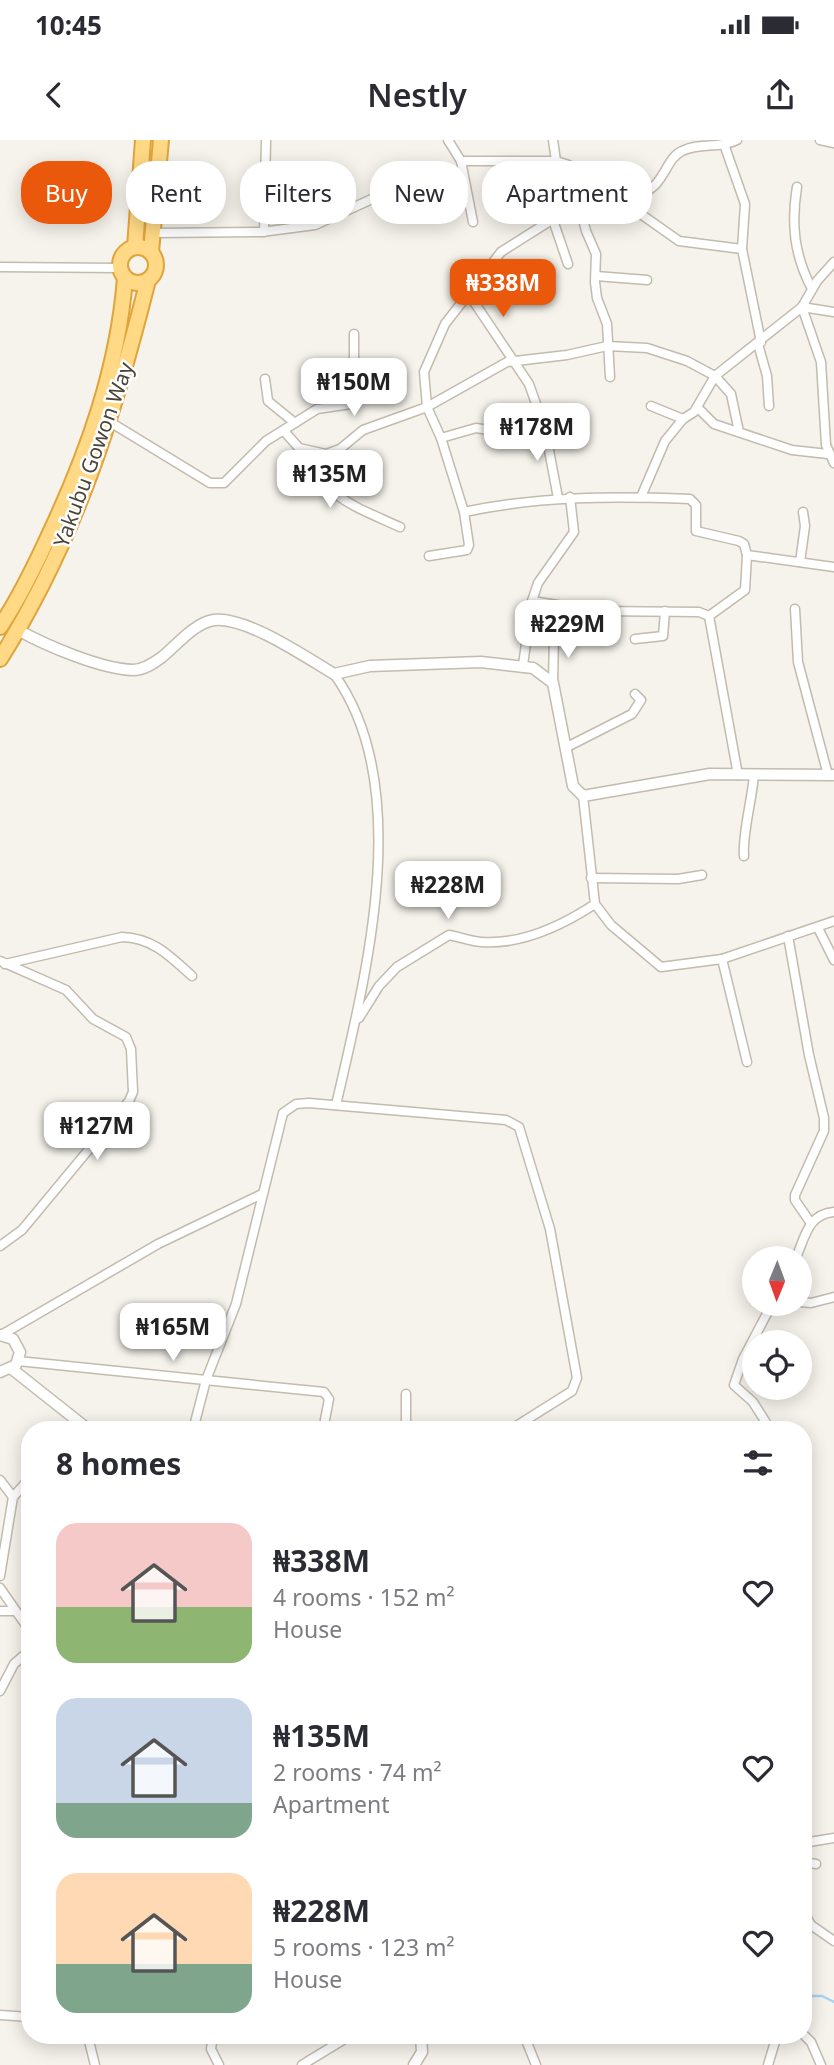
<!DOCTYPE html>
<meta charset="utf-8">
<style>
body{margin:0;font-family:"Noto Sans",sans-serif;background:#f2f2f3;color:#2b2b33;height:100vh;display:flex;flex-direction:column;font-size:26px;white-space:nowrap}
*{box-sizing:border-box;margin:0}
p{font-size:23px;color:#7c7c81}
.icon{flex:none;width:38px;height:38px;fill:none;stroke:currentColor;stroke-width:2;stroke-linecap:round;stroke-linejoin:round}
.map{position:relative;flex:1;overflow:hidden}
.sheet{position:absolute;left:21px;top:1281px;width:791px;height:623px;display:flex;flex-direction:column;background:#fff;border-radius:28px;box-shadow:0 4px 18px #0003}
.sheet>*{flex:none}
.hud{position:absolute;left:21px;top:21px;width:793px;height:63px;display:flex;gap:14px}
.needle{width:46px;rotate:181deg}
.tools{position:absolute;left:742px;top:1106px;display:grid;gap:14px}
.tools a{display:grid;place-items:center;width:70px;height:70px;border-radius:50%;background:#fff;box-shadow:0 4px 18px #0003;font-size:35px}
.price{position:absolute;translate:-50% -60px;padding:0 16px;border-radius:14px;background:#fff;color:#222;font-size:23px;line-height:46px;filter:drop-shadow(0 2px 4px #0008)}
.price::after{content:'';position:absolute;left:50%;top:42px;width:21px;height:16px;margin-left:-10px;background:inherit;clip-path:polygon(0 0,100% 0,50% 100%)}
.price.on{background:#ea580c;color:#fff}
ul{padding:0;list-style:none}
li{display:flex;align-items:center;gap:21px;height:175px;padding:0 35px}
li span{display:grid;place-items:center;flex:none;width:196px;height:140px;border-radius:21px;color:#555}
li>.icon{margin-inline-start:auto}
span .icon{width:84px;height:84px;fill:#fffc;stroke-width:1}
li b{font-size:30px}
h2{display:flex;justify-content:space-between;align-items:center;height:84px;padding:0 35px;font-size:30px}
.tag{padding:0 24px;border-radius:28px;background:#fff;box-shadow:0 4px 18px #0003;font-size:24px;line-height:63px}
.tag.on{background:#ea580c;color:#fff}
.status{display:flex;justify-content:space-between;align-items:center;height:49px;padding:0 35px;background:#fff;direction:ltr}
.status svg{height:19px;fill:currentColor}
header{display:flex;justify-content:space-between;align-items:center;height:91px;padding:0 35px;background:#fff;font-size:32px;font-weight:600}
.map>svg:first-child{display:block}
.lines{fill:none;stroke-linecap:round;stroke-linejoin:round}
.stream{stroke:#a9d4f2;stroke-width:2.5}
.minor-casing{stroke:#c2bbae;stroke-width:11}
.tertiary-casing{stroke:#c2bbae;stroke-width:13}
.trunk-casing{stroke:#e0a43c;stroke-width:18}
.minor{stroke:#fff;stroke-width:8}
.tertiary{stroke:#fff;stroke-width:10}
.trunk{stroke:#ffd985;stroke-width:14}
.labels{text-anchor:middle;stroke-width:5;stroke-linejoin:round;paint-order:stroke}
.street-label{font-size:21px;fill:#4b4439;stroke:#fff}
</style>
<div class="status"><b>10:45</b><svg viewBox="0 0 49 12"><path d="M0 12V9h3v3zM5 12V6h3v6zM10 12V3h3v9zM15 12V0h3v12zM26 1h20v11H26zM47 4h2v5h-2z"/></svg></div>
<header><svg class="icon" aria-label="back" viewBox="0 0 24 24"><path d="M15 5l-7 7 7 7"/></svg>Nestly<svg class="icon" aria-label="share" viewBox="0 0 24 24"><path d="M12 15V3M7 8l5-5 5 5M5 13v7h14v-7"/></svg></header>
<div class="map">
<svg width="834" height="1925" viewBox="0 0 834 1925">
<rect width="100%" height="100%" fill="#f6f3ec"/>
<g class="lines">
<!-- stream -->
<path class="stream" d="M 811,1856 L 822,1856 L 834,1862"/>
<!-- minor casing -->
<g class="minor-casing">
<g id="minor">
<path d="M 448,0 L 461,21 L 473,82"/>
<path d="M 553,0 L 556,21"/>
<path d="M 820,0 L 834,3"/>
<path d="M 725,7 L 745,64 L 742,109 L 761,202"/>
<path d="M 461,21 L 556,21 L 569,25 L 586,91 L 596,114 L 595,142 L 597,158 L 607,184 L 610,237"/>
<path d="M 797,47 C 791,84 794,115 812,149"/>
<path d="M 628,65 C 636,59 647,52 655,45 C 666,34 669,17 682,11 C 700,2 719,9 737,0"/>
<path d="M 553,80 L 568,124"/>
<path d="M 264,92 L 266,1"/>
<path d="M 153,93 L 261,92 L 315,85 L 407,43"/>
<path d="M 742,109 L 679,101 L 628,65 L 580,62 L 501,112 L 445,184 L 424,232 L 427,267 L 441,298 L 464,372 C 539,356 613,356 690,359 L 696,365 L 696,391 L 739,401 L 744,404 L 747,415 L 834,427"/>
<path d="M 0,127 L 120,128"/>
<path d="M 596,136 L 647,140"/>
<path d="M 468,153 L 529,244 L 545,289 L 558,358"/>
<path d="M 802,167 L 821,222 L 826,305 L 834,323"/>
<path d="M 802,167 L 834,172"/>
<path d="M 758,204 L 767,236 L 769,266"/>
<path d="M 265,239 L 268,261 L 295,283"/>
<path d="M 651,266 L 683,279"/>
<path d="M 697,267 L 714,284 L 792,310 L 828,314"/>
<path d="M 110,282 L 210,343 L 224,343 L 266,301 L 317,269 L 351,264 L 354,259 L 354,194"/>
<path d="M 284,291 L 299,308 L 326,314 L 340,309 L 363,290 L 427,267 L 507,222 L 567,215 L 607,206 L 647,208 L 687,221 L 715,236 L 731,254 L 739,292"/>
<path d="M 441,298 L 476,288 L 495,291 L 504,287"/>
<path d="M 299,308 C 328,359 349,364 400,387"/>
<path d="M 641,357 L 665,301 L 683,279 L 694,272 L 715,236 L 802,167 L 817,141 L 834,122"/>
<path d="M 429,416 L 467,410 L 469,405 L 464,372"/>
<path d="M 800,422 L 805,386 L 803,372"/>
<path d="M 532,461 L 595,471 L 699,472 L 709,476"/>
<path d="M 795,469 L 798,522 L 828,635"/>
<path d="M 709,476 L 738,635"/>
<path d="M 709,476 L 745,450 L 747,415"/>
<path d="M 635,499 L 663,496 L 665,471"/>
<path d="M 523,525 L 532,461 L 538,443 L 574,392 L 570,357"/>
<path d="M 334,534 C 416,647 365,839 336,965"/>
<path d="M 553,543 L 554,497"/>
<path d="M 565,608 L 632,574 L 641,560 L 635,554"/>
<path d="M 583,656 L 595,764 L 611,785 L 661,827 L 722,819 L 834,781"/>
<path d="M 744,716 C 742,695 752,660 754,635"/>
<path d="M 591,738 L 678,739 L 702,735"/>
<path d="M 818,788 L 834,820"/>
<path d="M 788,796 L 809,915 L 824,978 L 824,991 L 795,1055 L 795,1060 L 810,1082"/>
<path d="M 722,819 L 747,922"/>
<path d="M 0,821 L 66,850 L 93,879 L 126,897 L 131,909 L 133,952 L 129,961 L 22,1090 L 0,1106"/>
<path d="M 5,824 L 122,797 C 153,798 170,816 192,836"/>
<path d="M 359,878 L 379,846 L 397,827 L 449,795 C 460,797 470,801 481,802 C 521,805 563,785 595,764"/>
<path d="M 796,1118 C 805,1097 808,1074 834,1072"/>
<path d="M 800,1162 L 811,1163 L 834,1157"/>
<path d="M 3,1194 L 158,1104 L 262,1054"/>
<path d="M 18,1221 L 324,1252 L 329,1259 L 323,1290"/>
<path d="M 770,1289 L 753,1262 L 734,1245 L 743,1219 L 772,1164"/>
<path d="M 193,1290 L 206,1240 L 236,1164 L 283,973 L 296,964 L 309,963 L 506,980 L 519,987 L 550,1089 L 577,1238 L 572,1251 L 510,1290"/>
<path d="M 406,1290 L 406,1254"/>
<path d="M 0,1340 L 13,1357 L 0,1436"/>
<path d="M 13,1357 L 30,1338"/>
<path d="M 0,1448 L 30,1491"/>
<path d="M 0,1471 L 13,1471"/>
<path d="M 0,1551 L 14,1524 L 30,1510"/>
<path d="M 29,1587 L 30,1586"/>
<path d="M 803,1703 L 834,1698"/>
<path d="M 803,1722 L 816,1724"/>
<path d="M 803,1771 L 811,1785 L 834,1801"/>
<path d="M 0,1875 L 30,1877"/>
<path d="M 803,1894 L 811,1902 L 821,1925"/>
<path d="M 80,1895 L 89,1901 L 95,1925"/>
<path d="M 213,1895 L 211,1909 L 219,1925"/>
<path d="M 524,1895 L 536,1925"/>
<path d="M 302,1925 L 351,1895"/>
<path d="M 768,1925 L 777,1895"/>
</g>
</g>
<!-- tertiary casing -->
<g class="tertiary-casing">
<g id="tertiary">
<path d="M 18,490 C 47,506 101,529 133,530 C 144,530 154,523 162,517 C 177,505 194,483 214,480 C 246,476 307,518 334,534 L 370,526 L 481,522 L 533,528 L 553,543 L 573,646 L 583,656 L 710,634 L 834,635"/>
<path d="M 0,1195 L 13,1199 L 20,1212 L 16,1225 L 0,1232"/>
<path d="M 12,1229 L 89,1290"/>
<path d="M 414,1925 L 422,1912 L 421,1895"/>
</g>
</g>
<!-- trunk casing -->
<g class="trunk-casing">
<g id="trunk">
<circle cx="138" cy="125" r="18"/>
<path d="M 135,107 L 143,0"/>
<path d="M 151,112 L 161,0"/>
<path d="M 0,487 C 20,457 35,426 50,393 C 88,312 118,228 125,138"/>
<path d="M 0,519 C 75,400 114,276 148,140"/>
</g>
</g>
<!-- minor -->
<use href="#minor" class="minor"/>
<!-- tertiary -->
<use href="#tertiary" class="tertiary"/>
<!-- trunk -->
<use href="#trunk" class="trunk"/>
</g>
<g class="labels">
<!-- street labels -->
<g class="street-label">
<text transform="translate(94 315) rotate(-70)" y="7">Yakubu Gowon Way</text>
</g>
</g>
</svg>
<div class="tools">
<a><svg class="needle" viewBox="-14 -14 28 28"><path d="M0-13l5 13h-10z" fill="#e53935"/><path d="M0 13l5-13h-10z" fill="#7c7c81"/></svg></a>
<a><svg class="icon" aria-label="locate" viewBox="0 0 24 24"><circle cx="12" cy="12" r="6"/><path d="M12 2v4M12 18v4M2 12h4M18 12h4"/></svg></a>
</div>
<b class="price on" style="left:503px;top:179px">₦338M</b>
<b class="price" style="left:354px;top:278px">₦150M</b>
<b class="price" style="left:537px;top:323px">₦178M</b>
<b class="price" style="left:330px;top:370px">₦135M</b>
<b class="price" style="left:568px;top:520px">₦229M</b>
<b class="price" style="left:448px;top:781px">₦228M</b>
<b class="price" style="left:97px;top:1022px">₦127M</b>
<b class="price" style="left:173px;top:1223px">₦165M</b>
<div class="hud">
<a class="tag on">Buy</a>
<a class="tag">Rent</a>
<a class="tag">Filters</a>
<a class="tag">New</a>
<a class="tag">Apartment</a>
</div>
<section class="sheet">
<h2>8 homes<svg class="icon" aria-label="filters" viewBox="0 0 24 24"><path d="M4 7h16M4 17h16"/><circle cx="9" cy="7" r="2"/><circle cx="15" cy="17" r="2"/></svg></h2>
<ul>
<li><span style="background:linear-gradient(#f6c9c9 60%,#8fb573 0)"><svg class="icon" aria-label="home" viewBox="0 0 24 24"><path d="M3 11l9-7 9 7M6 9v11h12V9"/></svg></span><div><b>₦338M</b><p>4 rooms · 152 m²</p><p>House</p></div><svg class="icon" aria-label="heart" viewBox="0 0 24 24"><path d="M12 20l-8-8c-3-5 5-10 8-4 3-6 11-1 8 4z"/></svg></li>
<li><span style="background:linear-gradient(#c9d6e8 75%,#7fa58c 0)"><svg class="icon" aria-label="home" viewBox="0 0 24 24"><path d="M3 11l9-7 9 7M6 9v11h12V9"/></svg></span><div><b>₦135M</b><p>2 rooms · 74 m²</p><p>Apartment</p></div><svg class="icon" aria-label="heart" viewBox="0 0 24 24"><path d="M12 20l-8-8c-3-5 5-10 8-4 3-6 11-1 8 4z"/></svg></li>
<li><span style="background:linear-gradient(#ffd9b3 65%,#7fa58c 0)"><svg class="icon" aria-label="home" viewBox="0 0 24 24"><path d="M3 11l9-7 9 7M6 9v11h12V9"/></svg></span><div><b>₦228M</b><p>5 rooms · 123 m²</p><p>House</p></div><svg class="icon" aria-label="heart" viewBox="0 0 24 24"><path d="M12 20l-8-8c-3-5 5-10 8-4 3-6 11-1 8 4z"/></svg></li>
</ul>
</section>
</div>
